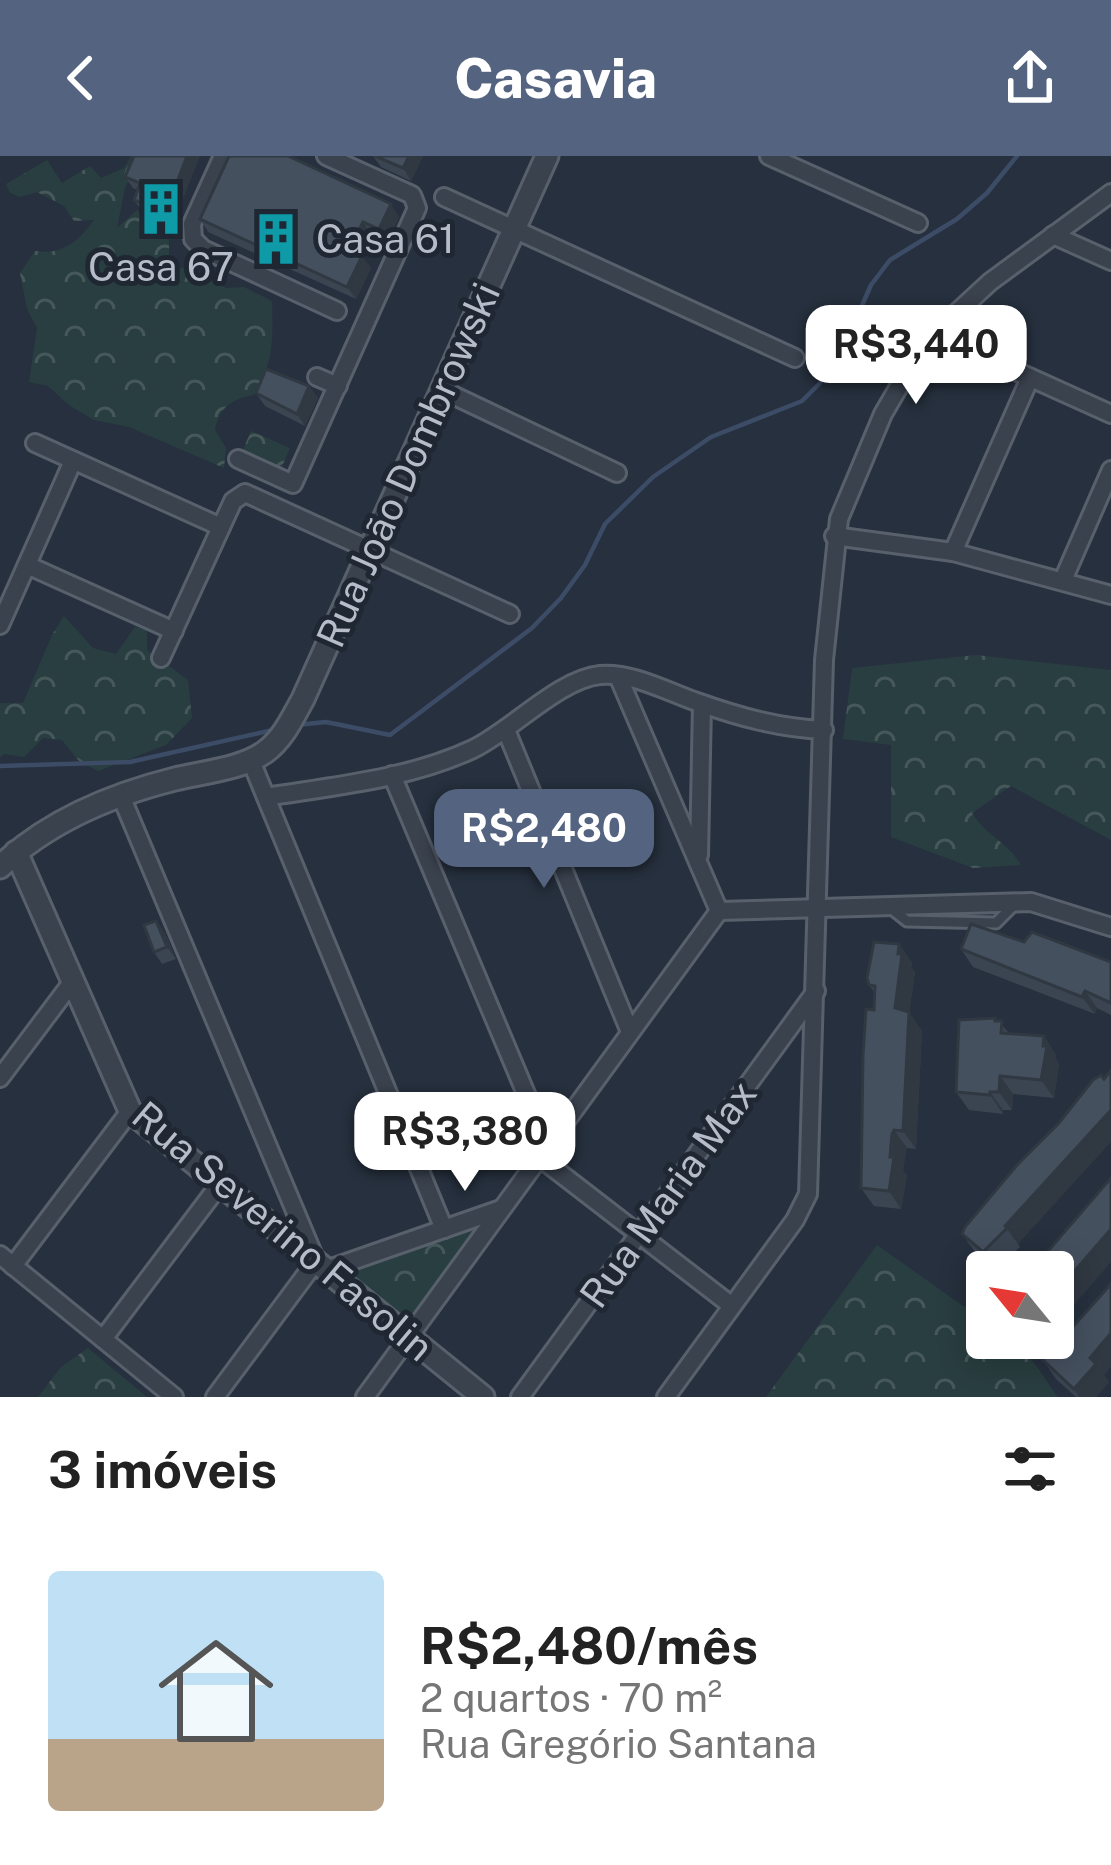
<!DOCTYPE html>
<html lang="pt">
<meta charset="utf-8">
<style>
body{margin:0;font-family:"Public Sans",sans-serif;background:#f2f2f2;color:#222;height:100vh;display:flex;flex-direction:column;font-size:45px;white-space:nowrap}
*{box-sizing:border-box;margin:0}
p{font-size:39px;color:#767676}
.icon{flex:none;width:66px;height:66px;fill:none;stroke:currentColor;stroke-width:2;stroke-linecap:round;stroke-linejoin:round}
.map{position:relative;height:1241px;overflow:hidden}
.drawer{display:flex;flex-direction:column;background:#fff;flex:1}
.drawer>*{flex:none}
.needle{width:78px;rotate:300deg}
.buttons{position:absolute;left:966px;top:1095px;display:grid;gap:24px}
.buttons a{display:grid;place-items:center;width:108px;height:108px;border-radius:12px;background:#fff;box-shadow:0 6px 30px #0003;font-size:60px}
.price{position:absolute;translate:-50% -102px;padding:0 27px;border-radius:24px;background:#fff;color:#222;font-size:39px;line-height:78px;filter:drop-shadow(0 3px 6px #0008)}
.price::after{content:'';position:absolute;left:50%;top:72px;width:36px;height:27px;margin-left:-18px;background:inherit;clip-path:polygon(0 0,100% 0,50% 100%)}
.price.current{background:#546480;color:#fff}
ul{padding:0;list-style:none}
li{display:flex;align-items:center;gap:36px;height:300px;padding:0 48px}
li+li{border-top:3px solid #e0e0e0}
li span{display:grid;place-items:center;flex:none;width:336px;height:240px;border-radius:12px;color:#555}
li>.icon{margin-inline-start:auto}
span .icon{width:144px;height:144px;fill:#fffc;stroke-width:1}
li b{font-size:51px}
h2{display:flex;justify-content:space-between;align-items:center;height:144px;padding:0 48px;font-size:51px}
header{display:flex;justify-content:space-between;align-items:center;height:156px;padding:0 48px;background:#546480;color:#fff;font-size:54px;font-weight:800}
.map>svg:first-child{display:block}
.forest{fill:url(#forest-crowns)}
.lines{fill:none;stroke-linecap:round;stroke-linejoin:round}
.stream{stroke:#3d4c66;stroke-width:4.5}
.service-casing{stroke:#58606c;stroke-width:15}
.minor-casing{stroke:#58606c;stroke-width:22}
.tertiary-casing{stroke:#58606c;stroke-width:27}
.service{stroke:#3a424e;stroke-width:9}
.minor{stroke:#3a424e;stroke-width:16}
.tertiary{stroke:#3a424e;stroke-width:21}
.wall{fill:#3b4552}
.shaded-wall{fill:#303842}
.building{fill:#45505f;stroke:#303842;stroke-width:3}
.labels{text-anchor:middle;stroke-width:10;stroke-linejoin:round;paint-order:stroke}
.poi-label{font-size:39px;fill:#b6bdc9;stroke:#1f2733;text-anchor:start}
.street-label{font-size:39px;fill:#b6bdc9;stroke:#1f2733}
</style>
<header><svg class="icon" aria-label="back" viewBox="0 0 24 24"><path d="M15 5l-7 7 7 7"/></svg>Casavia<svg class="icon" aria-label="share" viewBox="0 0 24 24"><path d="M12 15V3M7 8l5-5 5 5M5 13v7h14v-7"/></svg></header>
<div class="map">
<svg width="1111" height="1241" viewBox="0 0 1111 1241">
<defs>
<pattern id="forest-crowns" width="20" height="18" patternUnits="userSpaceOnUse" patternTransform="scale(3)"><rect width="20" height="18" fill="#293e40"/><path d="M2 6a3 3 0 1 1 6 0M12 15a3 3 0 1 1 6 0" fill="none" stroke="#46585a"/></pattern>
</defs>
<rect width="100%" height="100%" fill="#26303e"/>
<!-- forest -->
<g class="forest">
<path d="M 131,0 L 140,0 L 125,32 L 117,72 L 137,54 L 169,80 L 169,113 L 185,112 L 226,132 L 244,131 L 272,145 C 273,181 274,209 253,239 C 230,244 220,251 215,274 L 226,292 L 224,312 L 129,271 L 94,264 L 69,249 L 48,230 L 29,226 L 37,172 L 27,153 L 20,117 L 35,95 C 63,99 78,86 94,64 L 74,65 L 64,50 L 37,36 L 20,41 L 10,37 L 6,28 L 47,4 L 62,27 L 90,10 L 101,22 L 124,12 Z"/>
<path d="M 251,275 L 290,292 L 281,313 L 242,296 Z"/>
<path d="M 64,460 L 93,492 L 116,498 L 135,471 L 147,474 L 147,494 L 188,524 L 192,562 L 166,589 L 98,615 L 79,605 L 62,584 L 43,582 L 24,601 L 4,598 L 0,601 L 0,547 L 23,547 L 52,479 Z"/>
<path d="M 976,499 L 1111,514 L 1111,684 L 1011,630 L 972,657 C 986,680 1007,685 1021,709 L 973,712 L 891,681 L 891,589 L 843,583 L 852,512 Z"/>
<path d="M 491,1063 L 408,1174 L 337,1117 Z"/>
<path d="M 877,1089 L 987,1167 L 987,1182 C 1026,1182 1036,1212 1058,1241 L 766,1241 Z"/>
<path d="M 88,1192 L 147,1241 L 38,1241 L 61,1211 Z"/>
</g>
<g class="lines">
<!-- stream -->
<g class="stream">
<path d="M 296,569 L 326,566 L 390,579 L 532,472 L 561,442 L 585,409 L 605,368 L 653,321 L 711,281 L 802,245 L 820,227 L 845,188 L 871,129 L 890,104 L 957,63 L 987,37 L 1017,0"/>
<path d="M 0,610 L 130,606 L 273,574"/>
</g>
<!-- service casing -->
<g class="service-casing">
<path id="service" d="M 888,750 L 907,765 L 996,767 L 1017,746"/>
</g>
<!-- minor casing -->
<g class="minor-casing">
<g id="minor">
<path d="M 223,0 L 192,68 L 193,83 L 203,93 L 337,155"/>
<path d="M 769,0 L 918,67"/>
<path d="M 444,41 L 795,202"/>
<path d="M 1053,79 L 1111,105"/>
<path d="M 937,174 L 967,193 L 1111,258"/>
<path d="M 317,221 L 338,230"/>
<path d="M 442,234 L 617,317"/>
<path d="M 35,287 L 221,371"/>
<path d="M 238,303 L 293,328 L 417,52 L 412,39 L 326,0"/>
<path d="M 834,380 L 953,396 L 1111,439"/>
<path d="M 953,396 L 1030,222"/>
<path d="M 27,409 L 174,475"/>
<path d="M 1063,424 L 1111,314"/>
<path d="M 0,469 L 73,305"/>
<path d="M 161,502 L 233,345 L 245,337 L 510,458"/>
<path d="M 618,520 L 719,755"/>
<path d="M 506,574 L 630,876"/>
<path d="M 251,605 L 444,1073"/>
<path d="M 392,619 L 548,990"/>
<path d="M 121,640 L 316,1105 L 215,1241"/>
<path d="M 266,641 C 334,630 409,623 473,593 C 511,575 559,523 600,519 C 632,516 668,536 697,546 C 739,561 779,572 824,574"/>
<path d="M 699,699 L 702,548"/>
<path d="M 719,755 L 1031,746 L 1111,771"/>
<path d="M 0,922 L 73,825"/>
<path d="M 539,1001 L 732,1150"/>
<path d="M 0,1099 L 174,1241"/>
<path d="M 13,1110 L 130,955"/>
<path d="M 326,1114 L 501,1053"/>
<path d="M 103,1183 L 220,1028"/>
<path d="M 365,1241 L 719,755"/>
<path d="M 520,1241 L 816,835"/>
<path d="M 666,1241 L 795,1064 L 808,1038 L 824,504 L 839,363 L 883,258 L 925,186 L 990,126 L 1111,37"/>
</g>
</g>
<!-- tertiary casing -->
<g class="tertiary-casing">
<g id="tertiary">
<path d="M 16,696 L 130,955 L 483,1241"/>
<path d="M 0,711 C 48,665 111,639 175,623 C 203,616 242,613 265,596 C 283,583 293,561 303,543 L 547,0"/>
</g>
</g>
<!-- service -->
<use href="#service" class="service"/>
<!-- minor -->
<use href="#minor" class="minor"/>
<!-- tertiary -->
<use href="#tertiary" class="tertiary"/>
</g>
<!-- wall -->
<g class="wall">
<path d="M 134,0 L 173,69 L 142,55 L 134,44 L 137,34 L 133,32 L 125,21 Z"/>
<path d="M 373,0 L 423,0 L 411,25 L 381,11 Z"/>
<path d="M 399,61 L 388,86 L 371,78 L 361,100 L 371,112 L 356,143 L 208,76 L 200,63 Z"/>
<path d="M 309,230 L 318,242 L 305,270 L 265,250 L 256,237 Z"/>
<path d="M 156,765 L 165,777 L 176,803 L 162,808 L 154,796 Z"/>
<path d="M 1024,786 L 1111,806 L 1111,859 L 1097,852 L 1095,858 L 973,811 L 961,793 Z"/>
<path d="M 899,788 L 912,807 L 911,811 L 915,816 L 909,857 L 922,875 L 916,993 L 907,992 L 905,996 L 903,1015 L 907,1019 L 901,1053 L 874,1050 L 861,1032 L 875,837 L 869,829 Z"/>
<path d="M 998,865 L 1010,878 L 1044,880 L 1056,899 L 1056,903 L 1059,908 L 1054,942 L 1013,938 L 1012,954 L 1003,954 L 1003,958 L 969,954 L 956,936 Z"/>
<path d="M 1059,967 L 1018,1088 L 1020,1091 L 995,1114 L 975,1096 L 962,1078 Z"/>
<path d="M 1111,1128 L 1111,1210 L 1104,1219 L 1109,1226 L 1096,1241 L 1076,1241 L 1056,1223 L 1043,1204 Z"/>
<path d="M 1015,1182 L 1045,1182 L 1041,1186 L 1043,1189 L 1035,1199 Z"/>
</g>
<!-- shaded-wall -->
<g class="shaded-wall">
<path d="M 187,0 L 200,0 L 173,69 L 165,57 Z"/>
<path d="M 409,0 L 423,0 L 411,25 L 403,12 Z"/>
<path d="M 391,48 L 399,61 L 388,86 L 379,73 Z"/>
<path d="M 363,66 L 371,78 L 358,106 L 349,94 Z"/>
<path d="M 362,100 L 371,112 L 356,143 L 347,131 Z"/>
<path d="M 309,230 L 318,242 L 305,270 L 297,258 Z"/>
<path d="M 156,765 L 165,777 L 176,803 L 167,791 Z"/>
<path d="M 899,788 L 912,807 L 911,811 L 915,816 L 909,857 L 922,875 L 916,993 L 903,975 L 895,852 Z"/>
<path d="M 1085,835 L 1097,852 L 1095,858 L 1082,841 Z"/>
<path d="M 1044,880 L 1056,899 L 1056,903 L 1059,908 L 1054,942 L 1041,924 Z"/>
<path d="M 1000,920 L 1013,938 L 1012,954 L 999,936 Z"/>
<path d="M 990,936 L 1003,954 L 1003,958 L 990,939 Z"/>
<path d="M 1111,954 L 1111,986 L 1018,1088 L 1005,1070 Z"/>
<path d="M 894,974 L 907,992 L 903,1015 L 907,1019 L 901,1053 L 889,1035 Z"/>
<path d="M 1111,1073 L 1111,1106 L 1053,1173 L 1053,1140 Z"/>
<path d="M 1111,1177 L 1111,1210 L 1104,1219 L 1109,1226 L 1096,1241 L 1079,1241 L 1074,1233 L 1090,1202 Z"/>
<path d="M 1023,1182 L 1045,1182 L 1041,1186 L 1043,1189 L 1035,1199 Z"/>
</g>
<!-- building -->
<g class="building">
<path d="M 134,0 L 187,0 L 165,57 L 134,44 L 140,27 L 125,21 Z"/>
<path d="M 229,0 L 288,0 L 391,48 L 379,73 L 363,66 L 349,94 L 362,100 L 347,131 L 200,63 Z"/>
<path d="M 375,0 L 409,0 L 403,12 Z"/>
<path d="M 266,213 L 309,230 L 297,258 L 256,237 Z"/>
<path d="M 156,765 L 167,791 L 154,796 L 144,769 Z"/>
<path d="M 971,768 L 1024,786 L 1032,776 L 1111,806 L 1111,847 L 1085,835 L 1082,841 L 961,793 Z"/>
<path d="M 874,786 L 899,788 L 898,798 L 902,798 L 895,852 L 909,856 L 903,975 L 894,974 L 892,978 L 890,1001 L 894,1001 L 889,1035 L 861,1032 L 863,899 L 866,853 L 874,854 L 875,830 L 869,829 L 867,822 Z"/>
<path d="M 995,862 L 995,865 L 1002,865 L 1001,877 L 1044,880 L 1043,890 L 1047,890 L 1041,924 L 1000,920 L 999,936 L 990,936 L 990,939 L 956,936 L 959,864 Z"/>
<path d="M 1111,914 L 1111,954 L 1005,1070 L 1007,1072 L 983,1096 L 962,1078 L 965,1071 L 1018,1008 L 1059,967 L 1093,924 L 1101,919 L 1104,923 Z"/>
<path d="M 1111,1022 L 1111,1073 L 1053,1140 L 1053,1116 L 1030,1116 Z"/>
<path d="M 1111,1128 L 1111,1177 L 1090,1202 L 1096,1208 L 1074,1233 L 1043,1204 Z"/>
</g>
<!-- icons -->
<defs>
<g id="building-bare" transform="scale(4.14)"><path d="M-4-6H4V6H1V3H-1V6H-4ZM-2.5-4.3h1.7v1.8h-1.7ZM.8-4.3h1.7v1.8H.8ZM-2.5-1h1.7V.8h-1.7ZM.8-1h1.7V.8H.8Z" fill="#0f9aa8" stroke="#1f2733" stroke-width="2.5" paint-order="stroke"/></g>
</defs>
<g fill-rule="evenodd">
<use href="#building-bare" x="161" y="53"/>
<use href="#building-bare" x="276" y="83"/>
</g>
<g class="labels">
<!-- poi labels -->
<g class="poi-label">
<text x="316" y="97">Casa 61</text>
<text x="161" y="125" text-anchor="middle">Casa 67</text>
</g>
<!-- street labels -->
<g class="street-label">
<text transform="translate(408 309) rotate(-66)" y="14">Rua João Dombrowski</text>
<text transform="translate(668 1038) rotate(-54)" y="14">Rua Maria Max</text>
<text transform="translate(283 1075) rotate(40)" y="14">Rua Severino Fasolin</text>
</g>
</g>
</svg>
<div class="buttons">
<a><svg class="needle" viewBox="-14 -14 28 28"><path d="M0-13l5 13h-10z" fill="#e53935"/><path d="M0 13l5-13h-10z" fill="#767676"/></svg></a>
</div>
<b class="price" style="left:916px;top:251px">R$3,440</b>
<b class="price current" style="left:544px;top:735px">R$2,480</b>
<b class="price" style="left:465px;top:1038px">R$3,380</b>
</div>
<section class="drawer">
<h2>3 imóveis<svg class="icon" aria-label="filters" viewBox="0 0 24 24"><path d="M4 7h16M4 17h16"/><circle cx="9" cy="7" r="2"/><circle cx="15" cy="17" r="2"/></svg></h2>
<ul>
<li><span style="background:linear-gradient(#bfe0f5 70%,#b9a48a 0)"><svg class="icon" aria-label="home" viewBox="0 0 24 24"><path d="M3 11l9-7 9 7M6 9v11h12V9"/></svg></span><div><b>R$2,480/mês</b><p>2 quartos · 70 m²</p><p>Rua Gregório Santana</p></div></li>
</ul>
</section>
